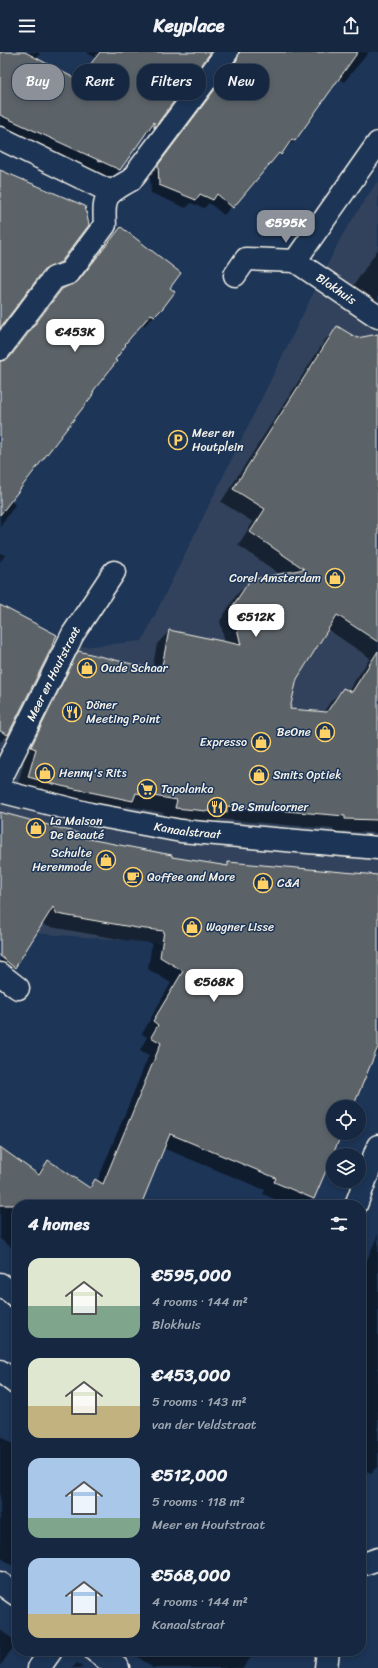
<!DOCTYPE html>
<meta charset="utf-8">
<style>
body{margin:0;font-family:Sriracha,sans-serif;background:#23344c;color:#f1f3f6;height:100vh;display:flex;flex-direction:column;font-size:15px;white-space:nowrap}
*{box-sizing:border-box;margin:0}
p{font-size:13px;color:#9ea6b1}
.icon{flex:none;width:22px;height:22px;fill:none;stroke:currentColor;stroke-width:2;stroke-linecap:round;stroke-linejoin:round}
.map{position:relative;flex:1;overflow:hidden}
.side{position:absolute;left:12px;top:1148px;width:354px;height:456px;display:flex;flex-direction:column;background:#162841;border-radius:16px;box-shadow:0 2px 6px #0003,0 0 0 1px #35445a}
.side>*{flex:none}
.top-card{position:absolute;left:12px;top:12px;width:354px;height:36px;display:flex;gap:8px}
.fabs{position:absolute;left:326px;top:1048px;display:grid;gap:8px}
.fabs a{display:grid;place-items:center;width:40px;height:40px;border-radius:50%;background:#162841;box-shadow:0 2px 6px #0003,0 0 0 1px #35445a;font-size:20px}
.price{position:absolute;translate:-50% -34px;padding:0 9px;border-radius:8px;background:#fff;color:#222;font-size:13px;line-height:26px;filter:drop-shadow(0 1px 2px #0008)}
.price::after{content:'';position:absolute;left:50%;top:24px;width:12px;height:9px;margin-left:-6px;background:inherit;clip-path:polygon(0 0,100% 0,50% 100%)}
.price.active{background:#8c9099;color:#fff}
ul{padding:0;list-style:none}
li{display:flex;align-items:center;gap:12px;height:100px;padding:0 16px}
li span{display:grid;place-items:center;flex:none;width:112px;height:80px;border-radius:12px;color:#555}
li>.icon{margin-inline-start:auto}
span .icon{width:48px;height:48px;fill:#fffc;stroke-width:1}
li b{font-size:17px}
h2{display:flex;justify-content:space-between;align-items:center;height:48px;padding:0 16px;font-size:17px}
.tag{padding:0 14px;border-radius:16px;background:#162841;box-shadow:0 2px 6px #0003,0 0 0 1px #35445a;font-size:14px;line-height:36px}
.tag.active{background:#8c9099;color:#fff}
header{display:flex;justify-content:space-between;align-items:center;height:52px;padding:0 16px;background:#162841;font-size:18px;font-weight:800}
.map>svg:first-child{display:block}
.built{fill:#30435c}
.shadow{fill:#0007;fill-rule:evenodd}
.building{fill:#5c6368;stroke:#f4f1e8}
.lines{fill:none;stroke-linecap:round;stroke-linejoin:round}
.street-casing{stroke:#f4f1e8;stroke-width:25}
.secondary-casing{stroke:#f4f1e8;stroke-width:25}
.street{stroke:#1d3557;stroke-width:22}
.secondary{stroke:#1d3557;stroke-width:22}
.labels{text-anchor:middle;stroke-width:3;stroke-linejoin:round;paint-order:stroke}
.street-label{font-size:12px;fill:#f4f1e8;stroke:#1d3557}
.poi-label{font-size:12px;fill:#f4f1e8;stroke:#1d3557;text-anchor:start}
</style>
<header><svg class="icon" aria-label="menu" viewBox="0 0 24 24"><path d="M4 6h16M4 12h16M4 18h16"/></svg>Keyplace<svg class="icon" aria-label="share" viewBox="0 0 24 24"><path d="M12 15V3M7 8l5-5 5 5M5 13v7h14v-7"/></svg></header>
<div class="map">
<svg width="378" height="1616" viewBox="0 0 378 1616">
<rect width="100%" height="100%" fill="#1d3557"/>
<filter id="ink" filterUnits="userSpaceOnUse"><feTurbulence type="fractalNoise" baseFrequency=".025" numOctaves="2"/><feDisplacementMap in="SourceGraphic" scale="8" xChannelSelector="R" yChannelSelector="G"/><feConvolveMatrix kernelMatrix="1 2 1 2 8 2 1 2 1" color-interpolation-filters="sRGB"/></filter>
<g filter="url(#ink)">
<!-- built -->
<path class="built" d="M 378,128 L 378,877 L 212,895 L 33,881 L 0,903 L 0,601 L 2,603 L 142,589 L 341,185 Z"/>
<!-- shadow -->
<g class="shadow">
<path d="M 0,0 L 37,0 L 40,2 L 36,7 L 77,28 L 95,6 L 86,0 L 210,0 L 154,75 L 146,83 L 146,80 L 120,117 L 111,126 L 44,97 L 0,75 Z"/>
<path d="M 227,0 L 369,0 L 344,30 L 338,26 L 294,88 L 286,97 L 284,96 L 272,110 L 270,109 L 224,163 L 209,151 L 204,156 L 191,151 L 186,156 L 151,141 L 150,123 L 229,17 L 231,11 Z"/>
<path d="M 0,120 L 61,210 L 50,220 L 37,227 L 0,275 Z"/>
<path d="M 121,177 L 169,237 L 162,256 L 144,274 L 141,272 L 123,293 L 10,448 L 15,453 L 0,475 L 0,310 L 5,310 L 51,248 L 62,237 L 76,231 L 110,187 Z"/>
<path d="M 378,197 L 378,261 L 348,242 Z"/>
<path d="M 338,275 L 357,287 L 378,283 L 378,781 L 333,779 L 333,777 L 219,767 L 213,773 L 163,769 L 164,761 L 127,754 L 119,762 L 16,738 L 24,710 L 19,708 L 66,613 L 79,600 L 152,618 L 157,592 L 169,579 L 225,591 L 220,569 L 237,542 L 251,529 L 281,523 L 238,493 L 253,470 L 221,450 L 325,288 ZM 327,577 L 370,606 L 348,639 L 343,637 L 330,650 L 323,661 L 288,658 L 296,626 Z"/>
<path d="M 0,501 L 5,503 L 0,510 Z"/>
<path d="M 0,555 L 8,683 L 0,690 Z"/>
<path d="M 0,761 L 77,786 L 170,806 L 225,815 L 229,811 L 378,824 L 378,1002 L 375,1001 L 352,1055 L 333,1055 L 333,1081 L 341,1081 L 313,1146 L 306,1153 L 288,1153 L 263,1142 L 265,1138 L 163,1096 L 140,1153 L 17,1153 L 17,1199 L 0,1187 L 0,1101 L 36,1122 L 48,1110 L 88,1136 L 95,1129 L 97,1130 L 149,1003 L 140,998 L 147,985 L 142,982 L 171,931 L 148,917 L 152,891 L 124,888 L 45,874 L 42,870 L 15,915 L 2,928 L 0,926 Z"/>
<path d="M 378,1182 L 378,1414 L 371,1421 L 361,1417 L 361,1222 Z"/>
<path d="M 0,1383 L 17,1395 L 17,1517 L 0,1505 Z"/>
<path d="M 0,1578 L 17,1590 L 0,1614 Z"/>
<path d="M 130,1599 L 256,1599 L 243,1616 L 153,1616 Z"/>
<path d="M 77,1611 L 83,1616 L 72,1616 Z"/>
</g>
<!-- building -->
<g class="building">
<path d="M 0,0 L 25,0 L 78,28 L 100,0 L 211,0 L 154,76 L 154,70 L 120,118 L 0,63 Z"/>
<path d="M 239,0 L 358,0 L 295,89 L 292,87 L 281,103 L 279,101 L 233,156 L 217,142 L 213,148 L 200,142 L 196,148 L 159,133 L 158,113 L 237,8 Z"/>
<path d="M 0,118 L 85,154 L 89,173 L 61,210 L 44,218 L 0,276 Z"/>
<path d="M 121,175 L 181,221 L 170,236 L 175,240 L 163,256 L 155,264 L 151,262 L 125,292 L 126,293 L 115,308 L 117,309 L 94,338 L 92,344 L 0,463 L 0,309 L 10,305 L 62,237 L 79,228 Z"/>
<path d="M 337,274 L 357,286 L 378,282 L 378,590 L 337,563 L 297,627 L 290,657 L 327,660 L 343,636 L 352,640 L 378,599 L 378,768 L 345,767 L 345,764 L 227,754 L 227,761 L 175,756 L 177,748 L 136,741 L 133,749 L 61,734 L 28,725 L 36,697 L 31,695 L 78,599 L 161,619 L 169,578 L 241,593 L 232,555 L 250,528 L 304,517 L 250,480 L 265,457 L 233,437 Z"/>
<path d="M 0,553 L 57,583 L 52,593 L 53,593 L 8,683 L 0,679 Z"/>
<path d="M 0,760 L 78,781 L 78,785 L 172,803 L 172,805 L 228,814 L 228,810 L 378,823 L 378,995 L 353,1055 L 333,1055 L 333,1081 L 342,1081 L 314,1147 L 274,1130 L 276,1126 L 170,1082 L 141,1153 L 0,1153 L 0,1095 L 39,1123 L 48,1108 L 90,1136 L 95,1127 L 103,1132 L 161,991 L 151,985 L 158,973 L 153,969 L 183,919 L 160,905 L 164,879 L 137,876 L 57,862 L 53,855 L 15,916 L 0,904 Z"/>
</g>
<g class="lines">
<!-- street casing -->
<g class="street-casing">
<g id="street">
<path d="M 0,86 L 111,140"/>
<path id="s1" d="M 378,91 L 295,209 L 378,265"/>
<path d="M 235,223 L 246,207 L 295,209"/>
<path d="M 0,297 L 54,226 L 69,221 L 105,173 C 103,143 106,142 131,128 L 227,0"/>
<path id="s2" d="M 0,728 L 73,582 L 114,520"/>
<path id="s3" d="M 0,739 L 90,762 L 181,779 L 378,796"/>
<path d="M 0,922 L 18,936"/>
<path d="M 356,1153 L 378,1094"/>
<path d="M 0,1232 L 17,1245"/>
<path d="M 0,1319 L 17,1332"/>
<path d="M 0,1531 L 17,1543"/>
<path d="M 95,1599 L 118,1616"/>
<path d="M 39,1616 L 51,1599"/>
</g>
</g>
<!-- secondary casing -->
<g class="secondary-casing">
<g id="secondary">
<path d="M 361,1513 L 378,1507"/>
<path d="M 326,1616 L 328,1599"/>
</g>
</g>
<!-- street -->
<use href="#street" class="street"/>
<!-- secondary -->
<use href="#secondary" class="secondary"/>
</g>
</g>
<!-- icons -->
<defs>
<g id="parking-ring" transform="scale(1)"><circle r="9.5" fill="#1d3557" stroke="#ffd166" stroke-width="1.5"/><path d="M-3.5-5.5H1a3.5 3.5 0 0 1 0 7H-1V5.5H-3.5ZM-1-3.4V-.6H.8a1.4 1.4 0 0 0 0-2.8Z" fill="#ffd166"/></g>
<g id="shop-ring" transform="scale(1)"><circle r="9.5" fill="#1d3557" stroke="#ffd166" stroke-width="1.5"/><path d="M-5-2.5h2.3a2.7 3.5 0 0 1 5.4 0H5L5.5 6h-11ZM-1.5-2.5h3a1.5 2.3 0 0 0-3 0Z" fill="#ffd166"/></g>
<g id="restaurant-ring" transform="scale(1)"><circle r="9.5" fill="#1d3557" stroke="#ffd166" stroke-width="1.5"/><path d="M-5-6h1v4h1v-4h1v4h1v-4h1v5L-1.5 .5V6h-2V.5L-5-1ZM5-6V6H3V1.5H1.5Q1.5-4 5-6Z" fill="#ffd166"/></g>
<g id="supermarket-ring" transform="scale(1)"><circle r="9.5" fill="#1d3557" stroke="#ffd166" stroke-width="1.5"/><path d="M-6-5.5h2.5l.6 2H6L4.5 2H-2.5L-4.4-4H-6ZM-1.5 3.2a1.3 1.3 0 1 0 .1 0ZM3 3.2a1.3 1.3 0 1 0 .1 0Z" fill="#ffd166"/></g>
<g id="cafe-ring" transform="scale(1)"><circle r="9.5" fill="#1d3557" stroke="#ffd166" stroke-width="1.5"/><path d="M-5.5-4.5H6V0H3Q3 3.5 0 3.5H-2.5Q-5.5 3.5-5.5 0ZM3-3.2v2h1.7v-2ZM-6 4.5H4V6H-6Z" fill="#ffd166"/></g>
</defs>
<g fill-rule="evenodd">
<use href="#parking-ring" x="178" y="388"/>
<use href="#shop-ring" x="335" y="526"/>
<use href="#shop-ring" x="87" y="616"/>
<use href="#restaurant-ring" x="72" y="660"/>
<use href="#shop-ring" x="325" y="680"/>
<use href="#shop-ring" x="261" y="690"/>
<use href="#shop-ring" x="45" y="721"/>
<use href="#shop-ring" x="259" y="723"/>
<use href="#supermarket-ring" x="147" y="737"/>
<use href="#restaurant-ring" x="217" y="755"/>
<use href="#shop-ring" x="36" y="776"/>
<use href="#shop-ring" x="106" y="808"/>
<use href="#cafe-ring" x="133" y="825"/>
<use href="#shop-ring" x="263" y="831"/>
<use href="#shop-ring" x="192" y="875"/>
</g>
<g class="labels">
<!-- street labels -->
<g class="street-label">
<text dy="4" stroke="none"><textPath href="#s1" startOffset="194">Blokhuis</textPath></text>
<text dy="4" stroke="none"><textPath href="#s2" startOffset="119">Meer en Houtstraat</textPath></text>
<text dy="4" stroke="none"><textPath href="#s3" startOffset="192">Kanaalstraat</textPath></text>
</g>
<!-- poi labels -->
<g class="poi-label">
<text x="192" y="385">Meer en<tspan x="192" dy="14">Houtplein</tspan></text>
<text x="321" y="530" text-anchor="end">Corel Amsterdam</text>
<text x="101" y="620">Oude Schaar</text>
<text x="86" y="657">Döner<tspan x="86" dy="14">Meeting Point</tspan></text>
<text x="311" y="684" text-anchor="end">BeOne</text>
<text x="247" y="694" text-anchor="end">Expresso</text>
<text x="59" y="725">Henny's Rits</text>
<text x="273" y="727">Smits Optiek</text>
<text x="161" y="741">Topolanka</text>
<text x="231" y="759">De Smulcorner</text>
<text x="50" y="773">La Maison<tspan x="50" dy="14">De Beauté</tspan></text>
<text x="92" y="805" text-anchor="end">Schulte<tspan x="92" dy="14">Herenmode</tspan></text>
<text x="147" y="829">Qoffee and More</text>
<text x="277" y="835">C&amp;A</text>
<text x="206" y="879">Wagner Lisse</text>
</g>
</g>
</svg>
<div class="fabs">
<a><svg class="icon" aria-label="locate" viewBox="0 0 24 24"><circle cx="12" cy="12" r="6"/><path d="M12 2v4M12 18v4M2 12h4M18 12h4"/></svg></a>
<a><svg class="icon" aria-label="layers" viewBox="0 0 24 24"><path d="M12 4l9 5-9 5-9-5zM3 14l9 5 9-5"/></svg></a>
</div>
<b class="price active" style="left:286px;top:192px">€595K</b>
<b class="price" style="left:75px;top:301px">€453K</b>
<b class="price" style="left:256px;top:586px">€512K</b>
<b class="price" style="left:214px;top:951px">€568K</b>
<div class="top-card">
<a class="tag active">Buy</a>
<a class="tag">Rent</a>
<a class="tag">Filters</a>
<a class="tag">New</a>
</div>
<section class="side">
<h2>4 homes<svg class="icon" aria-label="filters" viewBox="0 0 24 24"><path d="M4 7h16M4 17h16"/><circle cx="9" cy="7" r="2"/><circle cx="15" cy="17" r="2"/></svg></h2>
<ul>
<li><span style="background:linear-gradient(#dfe7d0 60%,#7fa58c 0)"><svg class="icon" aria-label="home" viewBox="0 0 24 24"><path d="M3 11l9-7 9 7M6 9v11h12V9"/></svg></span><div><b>€595,000</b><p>4 rooms · 144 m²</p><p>Blokhuis</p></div></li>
<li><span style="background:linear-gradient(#dfe7d0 60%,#c2b280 0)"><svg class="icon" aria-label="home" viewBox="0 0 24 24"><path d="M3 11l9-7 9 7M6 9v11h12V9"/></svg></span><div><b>€453,000</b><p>5 rooms · 143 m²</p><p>van der Veldstraat</p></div></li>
<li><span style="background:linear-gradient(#a9c7e8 75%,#7fa58c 0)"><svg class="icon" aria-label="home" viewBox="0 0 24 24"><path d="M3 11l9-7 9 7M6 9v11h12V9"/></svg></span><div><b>€512,000</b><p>5 rooms · 118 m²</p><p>Meer en Houtstraat</p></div></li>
<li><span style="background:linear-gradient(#a9c7e8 70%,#c2b280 0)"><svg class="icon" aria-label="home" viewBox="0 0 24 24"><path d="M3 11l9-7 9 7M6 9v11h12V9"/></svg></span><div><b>€568,000</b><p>4 rooms · 144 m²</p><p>Kanaalstraat</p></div></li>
</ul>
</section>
</div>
